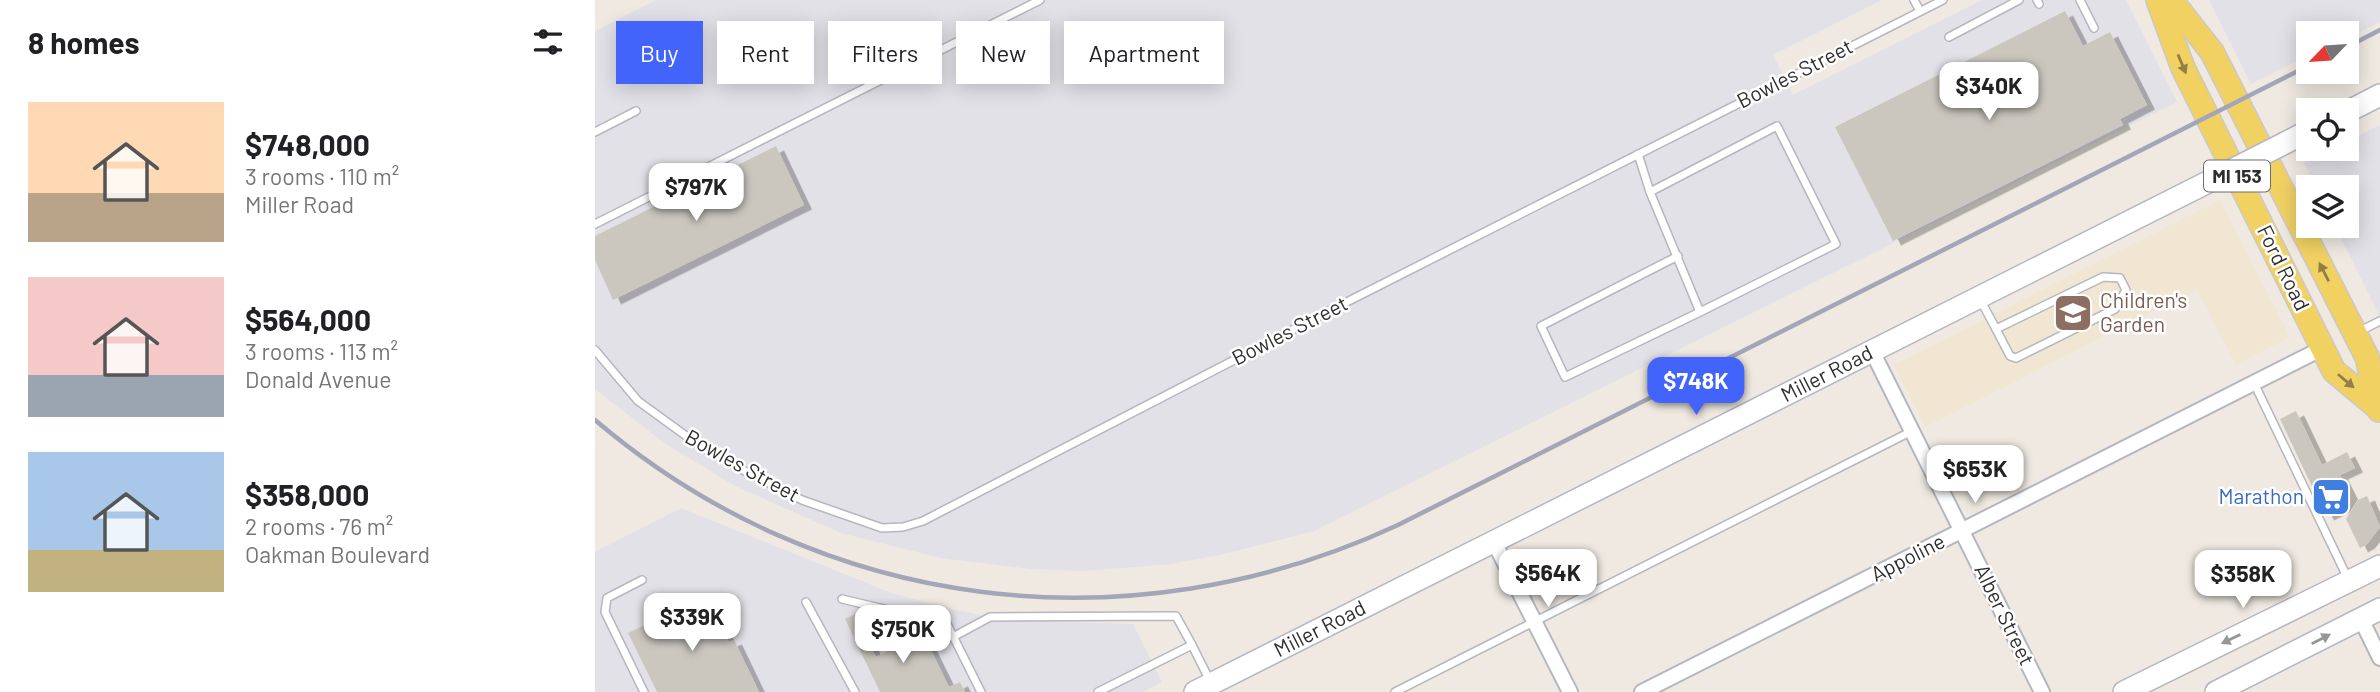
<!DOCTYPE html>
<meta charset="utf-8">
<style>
body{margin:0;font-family:Barlow,sans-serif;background:#f2f2f2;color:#202124;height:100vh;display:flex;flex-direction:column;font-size:26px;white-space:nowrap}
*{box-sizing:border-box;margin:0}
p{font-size:23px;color:#757577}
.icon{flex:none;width:38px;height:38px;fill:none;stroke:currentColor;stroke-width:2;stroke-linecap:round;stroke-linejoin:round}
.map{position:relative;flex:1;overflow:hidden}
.details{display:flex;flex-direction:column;background:#fff;width:595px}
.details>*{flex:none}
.top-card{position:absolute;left:21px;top:21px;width:665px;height:63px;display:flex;gap:14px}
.needle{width:46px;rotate:245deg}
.fabs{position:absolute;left:1701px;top:21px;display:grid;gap:14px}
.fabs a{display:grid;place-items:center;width:63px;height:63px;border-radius:0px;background:#fff;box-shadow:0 4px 18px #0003;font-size:35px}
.price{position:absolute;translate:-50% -60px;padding:0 16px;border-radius:14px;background:#fff;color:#222;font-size:23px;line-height:46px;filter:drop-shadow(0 2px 4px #0008)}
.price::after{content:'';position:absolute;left:50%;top:42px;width:21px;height:16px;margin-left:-10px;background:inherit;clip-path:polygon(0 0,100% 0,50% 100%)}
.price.current{background:#4264fb;color:#fff}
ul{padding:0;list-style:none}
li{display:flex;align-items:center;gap:21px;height:175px;padding:0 28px}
li span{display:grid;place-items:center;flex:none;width:196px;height:140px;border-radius:0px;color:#555}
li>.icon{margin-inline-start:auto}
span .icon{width:84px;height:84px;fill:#fffc;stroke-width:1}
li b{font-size:30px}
h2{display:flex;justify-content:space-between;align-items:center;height:84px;padding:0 28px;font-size:30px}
.chip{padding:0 24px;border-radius:0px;background:#fff;box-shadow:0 4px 18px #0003;font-size:24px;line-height:63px}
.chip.current{background:#4264fb;color:#fff}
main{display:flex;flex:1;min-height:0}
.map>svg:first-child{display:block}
.industrial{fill:#e3e1e8}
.education{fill:#f0e6d1}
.building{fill:#cbc7bf;filter:url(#shadow)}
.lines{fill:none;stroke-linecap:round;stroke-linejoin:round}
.lane-casing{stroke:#b4b7c1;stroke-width:10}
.street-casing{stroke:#b4b7c1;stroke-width:18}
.secondary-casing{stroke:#b4b7c1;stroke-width:24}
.primary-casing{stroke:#c9c9c9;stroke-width:26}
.lane{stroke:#fff;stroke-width:7}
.street{stroke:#fff;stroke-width:14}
.secondary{stroke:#fff;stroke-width:21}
.primary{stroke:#f2d163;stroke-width:23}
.rail{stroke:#a3a6b8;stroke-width:4.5}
.secondary-bridge-casing{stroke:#b4b7c1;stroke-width:24;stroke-linecap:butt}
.secondary-bridge{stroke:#fff;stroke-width:21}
.oneway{fill:#908048}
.oneway2{fill:#969696}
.labels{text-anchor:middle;stroke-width:5;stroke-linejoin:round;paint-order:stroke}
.shield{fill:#fff;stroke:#6d6d6d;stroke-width:2}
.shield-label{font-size:19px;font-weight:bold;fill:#2e2e2e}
.street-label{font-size:21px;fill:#2e2e2e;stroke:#fff}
.education-label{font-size:21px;fill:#785e54;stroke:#fff;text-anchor:start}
.shop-label{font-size:21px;fill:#366cbe;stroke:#fff;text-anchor:end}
</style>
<main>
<section class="details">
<h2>8 homes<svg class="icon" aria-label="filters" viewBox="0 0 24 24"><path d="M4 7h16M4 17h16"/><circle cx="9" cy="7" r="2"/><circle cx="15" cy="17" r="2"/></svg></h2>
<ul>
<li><span style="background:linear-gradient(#ffd9b3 65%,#b9a48a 0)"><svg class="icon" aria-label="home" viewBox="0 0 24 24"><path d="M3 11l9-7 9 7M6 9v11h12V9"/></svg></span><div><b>$748,000</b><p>3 rooms · 110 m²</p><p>Miller Road</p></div></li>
<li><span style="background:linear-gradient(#f6c9c9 70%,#9aa5b1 0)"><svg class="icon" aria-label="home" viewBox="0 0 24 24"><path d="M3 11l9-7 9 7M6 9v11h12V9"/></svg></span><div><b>$564,000</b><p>3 rooms · 113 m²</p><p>Donald Avenue</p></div></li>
<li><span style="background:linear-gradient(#a9c7e8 70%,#c2b280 0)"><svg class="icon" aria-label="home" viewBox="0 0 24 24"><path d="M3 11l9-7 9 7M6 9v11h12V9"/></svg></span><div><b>$358,000</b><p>2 rooms · 76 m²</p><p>Oakman Boulevard</p></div></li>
</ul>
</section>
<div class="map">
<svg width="1785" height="692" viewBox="0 0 1785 692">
<defs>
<filter id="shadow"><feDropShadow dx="8" dy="4.5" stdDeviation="0" flood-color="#0004"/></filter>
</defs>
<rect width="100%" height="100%" fill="#efe9e1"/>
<!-- industrial -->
<g class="industrial">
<path d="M 61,0 L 1287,0 L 1178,55 L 1198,95 L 1387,0 L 1531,0 L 1582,102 L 719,531 L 629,554 L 576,564 L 489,571 L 435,569 L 346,558 L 246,533 L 138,485 L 68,442 L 0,389 L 0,31 Z"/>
<path d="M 1614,0 L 1785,0 L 1785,22 L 1752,38 L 1752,33 L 1713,33 L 1713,56 L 1656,84 Z"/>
<path d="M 1785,125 L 1785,317 L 1740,226 L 1752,226 L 1752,187 L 1721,187 L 1709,163 L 1737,149 L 1752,149 L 1752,141 Z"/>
<path d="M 86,508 L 299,594 L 357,609 L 408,620 L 538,624 L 567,682 L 548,692 L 0,692 L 0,552 Z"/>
</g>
<!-- education -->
<path class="education" d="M 1625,200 L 1695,337 L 1641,365 L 1602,289 L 1330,427 L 1299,365 Z"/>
<!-- building -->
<g class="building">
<path d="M 1470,11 L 1488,46 L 1515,32 L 1552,105 L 1525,119 L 1528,125 L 1298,241 L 1240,127 Z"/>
<path d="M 181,146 L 209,205 L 18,300 L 0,260 L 0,236 Z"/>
<path d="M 1701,411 L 1727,465 L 1752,452 L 1760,468 L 1745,475 L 1755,495 L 1747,508 L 1731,516 L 1685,419 Z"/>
<path d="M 1772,496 L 1785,527 L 1772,544 L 1765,548 L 1751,519 L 1763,500 Z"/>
<path d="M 111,595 L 134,642 L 139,640 L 164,692 L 62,692 L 33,633 Z"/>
<path d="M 260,614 L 281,657 L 328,634 L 354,687 L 365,682 L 370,692 L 285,692 L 250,619 Z"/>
</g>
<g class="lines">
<!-- lane casing -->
<g class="lane-casing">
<g id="lane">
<path d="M 1319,0 L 1325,11"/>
<path d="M 1442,0 L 1444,4"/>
<path d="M 1485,0 L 1499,28"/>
<path d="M 1354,37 L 1424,0"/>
<path d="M 0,132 L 41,111"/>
<path d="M 1043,154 L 1055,192 L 1105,312 L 1241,244 L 1182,126 L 1055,192"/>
<path d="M 0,224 L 445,0"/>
<path d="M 1083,256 L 946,326 L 970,377 L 1105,312"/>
<path d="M 1508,277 L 1525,278 L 1531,290 L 1520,309 L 1421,358 L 1415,356 L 1401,329 Z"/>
<path d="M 1386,301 L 1401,329"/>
<path d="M 1763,332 L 1785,321"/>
<path d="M 0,350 L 43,401 L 105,446 L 146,469 L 207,500 L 287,528 L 308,527 L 328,521 L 732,312 L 1348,0"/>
<path d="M 1659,383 L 1754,581"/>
<path d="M 47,580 L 12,598 L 10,612 L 49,692"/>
<path d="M 247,599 L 352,624 L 386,692"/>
<path d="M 211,602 L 260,692"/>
<path d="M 358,637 L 395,617 L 581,616 L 597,645 L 503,692"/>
<path d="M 597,645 L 616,683"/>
<path d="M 800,692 L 1317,431"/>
</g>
</g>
<!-- street casing -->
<g class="street-casing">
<g id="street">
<path d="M 1277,351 L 1447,692"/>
<path d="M 899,542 L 975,692"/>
<path d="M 1766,619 L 1785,658"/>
<path d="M 1047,692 L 1728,348"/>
</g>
</g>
<!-- secondary casing -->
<g class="secondary-casing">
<g id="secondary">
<path d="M 1752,112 L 1785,95"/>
<path d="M 1690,143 L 1713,131"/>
<path d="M 600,692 L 1621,178"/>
<path d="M 1529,692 L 1785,566"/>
<path d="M 1621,692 L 1785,609"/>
</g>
</g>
<!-- primary casing -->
<g class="primary-casing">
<g id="primary">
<path d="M 1563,0 L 1588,68 L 1739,371 L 1782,407"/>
<path d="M 1576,0 L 1617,52 L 1772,357 L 1784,410"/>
</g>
</g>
<!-- lane -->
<use href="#lane" class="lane"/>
<!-- street -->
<use href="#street" class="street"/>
<!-- secondary -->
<use href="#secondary" class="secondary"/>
<!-- primary -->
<use href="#primary" class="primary"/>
<!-- rail -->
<g class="rail">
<path d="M 1752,47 L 1785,30"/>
<path d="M 0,420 C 227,613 534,650 803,525 L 1713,66"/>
</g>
<!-- secondary-bridge casing -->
<g class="secondary-bridge-casing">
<path id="secondary-bridge" d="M 1621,178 L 1690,143"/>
</g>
<!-- secondary-bridge -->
<use href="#secondary-bridge" class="secondary-bridge"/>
</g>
<!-- one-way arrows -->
<defs><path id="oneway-solid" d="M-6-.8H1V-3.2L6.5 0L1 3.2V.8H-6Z" transform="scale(1.75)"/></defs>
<g class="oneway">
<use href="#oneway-solid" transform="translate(1587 64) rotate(67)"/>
<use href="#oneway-solid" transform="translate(1729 272) rotate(-117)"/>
<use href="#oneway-solid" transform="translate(1751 381) rotate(40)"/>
</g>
<g class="oneway2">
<use href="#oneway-solid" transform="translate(1636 639) rotate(154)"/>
<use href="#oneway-solid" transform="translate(1726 639) rotate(-27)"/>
</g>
<!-- icons -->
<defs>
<g id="school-square" transform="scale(2.0125)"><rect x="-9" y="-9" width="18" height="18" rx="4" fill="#8d6e63" stroke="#fff"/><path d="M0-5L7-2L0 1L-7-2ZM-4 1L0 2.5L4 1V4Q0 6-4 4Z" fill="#fff"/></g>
<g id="supermarket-square" transform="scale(2.0125)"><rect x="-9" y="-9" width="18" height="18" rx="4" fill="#3f7fe0" stroke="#fff"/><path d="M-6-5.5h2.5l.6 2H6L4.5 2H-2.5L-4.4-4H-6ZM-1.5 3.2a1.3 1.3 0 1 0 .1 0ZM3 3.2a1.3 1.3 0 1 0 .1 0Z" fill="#fff"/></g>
</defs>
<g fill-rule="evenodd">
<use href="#school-square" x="1478" y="313"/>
<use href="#supermarket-square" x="1736" y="497"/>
</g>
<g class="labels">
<!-- shield labels -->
<rect class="shield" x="1609" y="160.5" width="66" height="31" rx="5"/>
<g class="shield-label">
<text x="1642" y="183">MI 153</text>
</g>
<!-- street labels -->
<g class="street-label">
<text transform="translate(1200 74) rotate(-27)" y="7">Bowles Street</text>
<text transform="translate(1688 268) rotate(64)" y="7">Ford Road</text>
<text transform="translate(695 331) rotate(-27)" y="7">Bowles Street</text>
<text transform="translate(1232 374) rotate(-27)" y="7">Miller Road</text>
<text transform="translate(147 466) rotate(29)" y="7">Bowles Street</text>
<text transform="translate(1313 558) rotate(-27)" y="7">Appoline</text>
<text transform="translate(1409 615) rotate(64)" y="7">Alber Street</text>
<text transform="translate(725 629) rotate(-27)" y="7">Miller Road</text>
</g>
<!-- education labels -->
<g class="education-label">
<text x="1505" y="308">Children's<tspan x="1505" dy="24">Garden</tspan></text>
</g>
<!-- shop labels -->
<g class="shop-label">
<text x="1709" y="504">Marathon</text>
</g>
</g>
</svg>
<div class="fabs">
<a><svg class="needle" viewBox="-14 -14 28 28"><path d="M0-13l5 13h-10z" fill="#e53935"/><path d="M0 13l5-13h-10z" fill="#757577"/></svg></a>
<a><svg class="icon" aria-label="locate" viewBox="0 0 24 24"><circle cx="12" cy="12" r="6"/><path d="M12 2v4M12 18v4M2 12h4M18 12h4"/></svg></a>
<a><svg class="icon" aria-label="layers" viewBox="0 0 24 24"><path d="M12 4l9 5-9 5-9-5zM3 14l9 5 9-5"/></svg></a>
</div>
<b class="price" style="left:1394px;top:122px">$340K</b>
<b class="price" style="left:101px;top:223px">$797K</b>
<b class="price current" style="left:1101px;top:417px">$748K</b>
<b class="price" style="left:1380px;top:505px">$653K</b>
<b class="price" style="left:953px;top:609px">$564K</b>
<b class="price" style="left:1648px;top:610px">$358K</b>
<b class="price" style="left:97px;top:653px">$339K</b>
<b class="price" style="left:308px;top:665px">$750K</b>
<div class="top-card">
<a class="chip current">Buy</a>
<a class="chip">Rent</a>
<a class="chip">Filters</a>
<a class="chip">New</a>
<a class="chip">Apartment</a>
</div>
</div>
</main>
